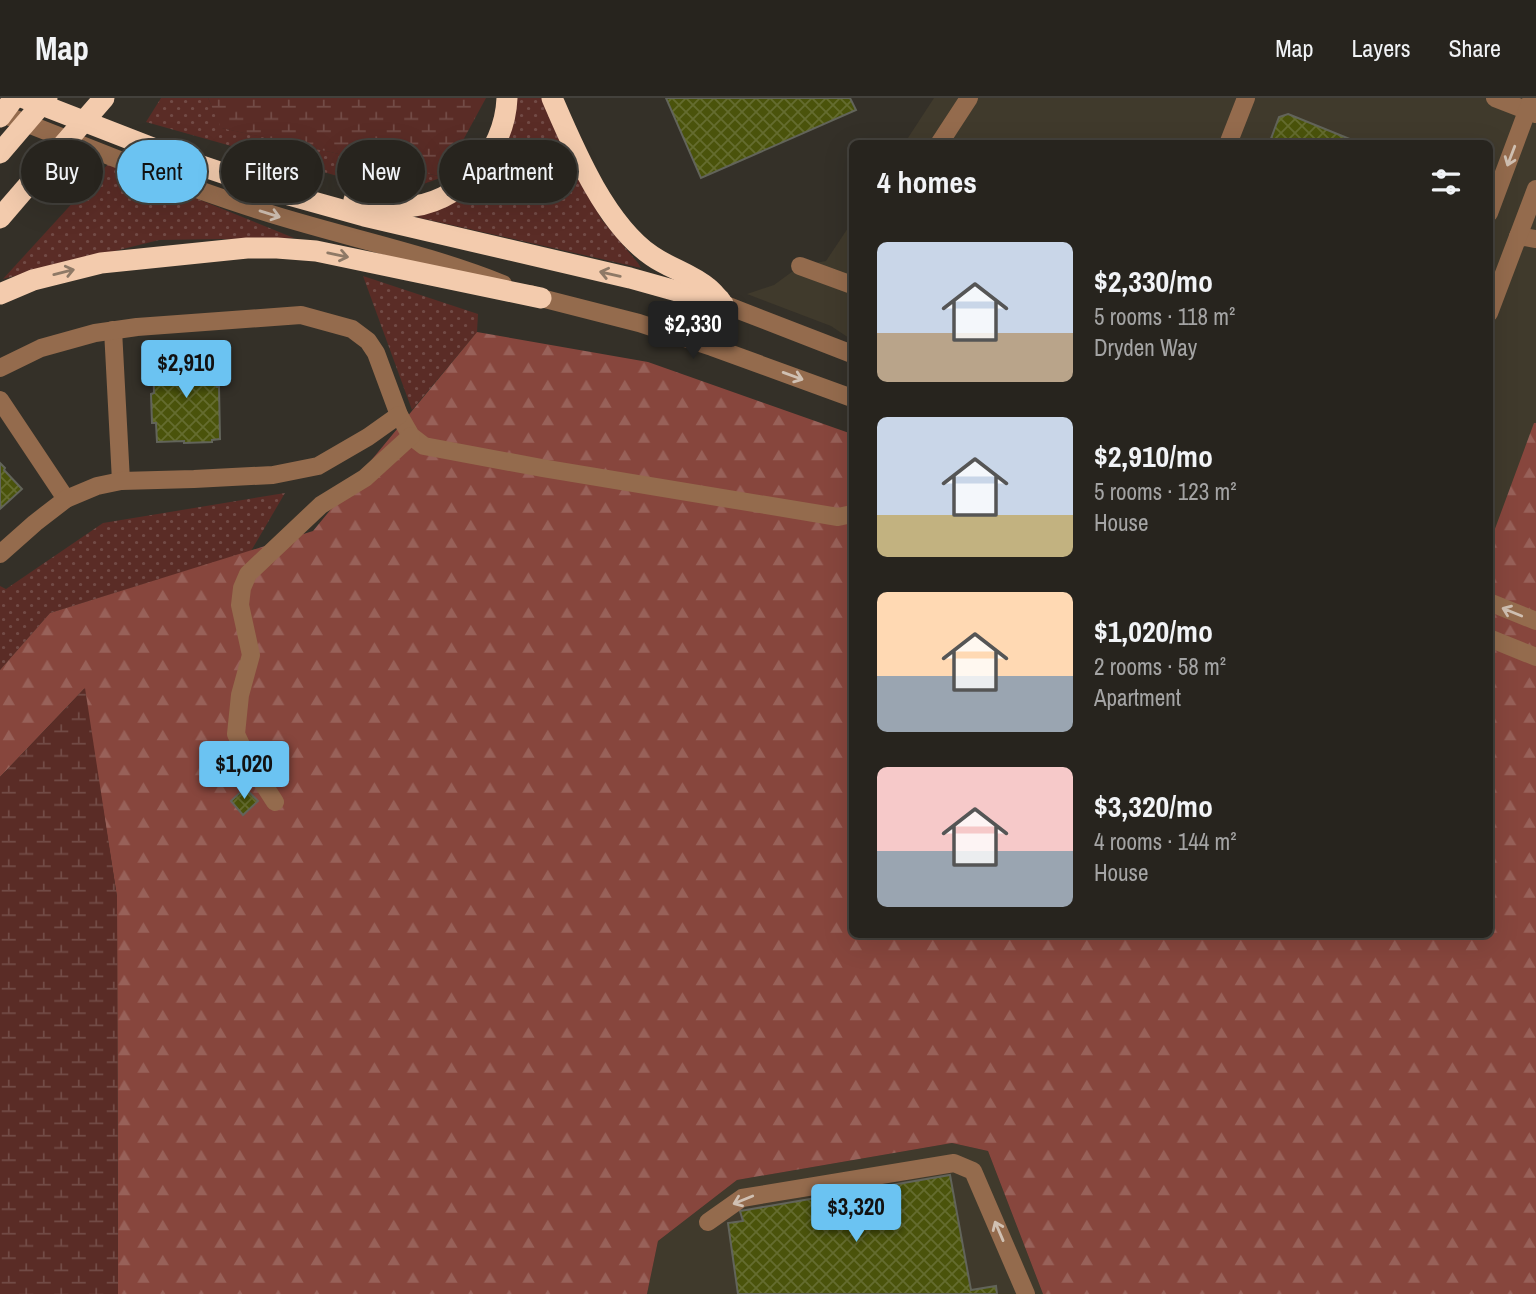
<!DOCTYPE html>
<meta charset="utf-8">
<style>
body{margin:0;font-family:"Archivo Narrow",sans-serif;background:#2f2c27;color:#f1f3f6;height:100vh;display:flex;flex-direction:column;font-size:26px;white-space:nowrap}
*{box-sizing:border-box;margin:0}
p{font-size:23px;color:#a4a4a4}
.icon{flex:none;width:38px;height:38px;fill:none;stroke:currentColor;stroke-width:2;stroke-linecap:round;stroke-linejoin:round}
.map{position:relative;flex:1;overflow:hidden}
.side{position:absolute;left:849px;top:42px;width:644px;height:798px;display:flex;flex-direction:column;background:#27241e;border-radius:10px;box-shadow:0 7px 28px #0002,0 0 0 2px #43413c}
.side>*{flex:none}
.banner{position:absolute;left:21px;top:42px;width:665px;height:63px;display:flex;gap:14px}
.price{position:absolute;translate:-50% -60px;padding:0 16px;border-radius:7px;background:#6bc3f2;color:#111;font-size:23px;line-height:46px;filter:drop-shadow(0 2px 4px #0008)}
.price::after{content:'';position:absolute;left:50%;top:42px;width:21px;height:16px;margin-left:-10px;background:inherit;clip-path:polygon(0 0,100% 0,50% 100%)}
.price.active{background:#222;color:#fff}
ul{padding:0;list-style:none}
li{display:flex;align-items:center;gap:21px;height:175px;padding:0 28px}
li span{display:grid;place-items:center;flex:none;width:196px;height:140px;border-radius:10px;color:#555}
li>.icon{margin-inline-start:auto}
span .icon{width:84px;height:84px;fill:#fffc;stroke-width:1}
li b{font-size:30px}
h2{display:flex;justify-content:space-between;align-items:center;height:84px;padding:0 28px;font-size:30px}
.chip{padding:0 24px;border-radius:32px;background:#27241e;box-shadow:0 7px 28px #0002,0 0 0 2px #43413c;font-size:24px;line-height:63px}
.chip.active{background:#6bc3f2;color:#111}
header{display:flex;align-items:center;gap:42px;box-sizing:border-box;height:98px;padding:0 35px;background:#27241e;border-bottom:2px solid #43413c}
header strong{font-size:33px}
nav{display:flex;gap:38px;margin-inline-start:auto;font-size:24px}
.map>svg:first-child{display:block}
.built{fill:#403a2c}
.green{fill:url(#green-dots)}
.forest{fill:url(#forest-firs)}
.wetland{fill:url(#wetland-marsh)}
.building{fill:url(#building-cross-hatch);stroke:#62645a;stroke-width:2}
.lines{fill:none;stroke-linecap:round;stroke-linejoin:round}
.minor{stroke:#946b4d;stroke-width:18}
.highway{stroke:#f3cbad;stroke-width:21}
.highway-bridge{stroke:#f3cbad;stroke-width:21}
.oneway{stroke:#d0c0b2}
.oneway2{stroke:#8e7966}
</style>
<header>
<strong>Map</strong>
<nav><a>Map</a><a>Layers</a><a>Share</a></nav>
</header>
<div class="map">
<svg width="1536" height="1196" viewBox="0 0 1536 1196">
<defs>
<pattern id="green-dots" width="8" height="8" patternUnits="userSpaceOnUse" patternTransform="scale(1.75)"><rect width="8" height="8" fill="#5a2c26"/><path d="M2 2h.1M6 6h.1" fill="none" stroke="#724b46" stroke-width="1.8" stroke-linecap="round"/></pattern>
<pattern id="forest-firs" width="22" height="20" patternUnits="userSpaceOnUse" patternTransform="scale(1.75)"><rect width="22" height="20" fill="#87463d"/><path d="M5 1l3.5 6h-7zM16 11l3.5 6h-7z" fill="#986159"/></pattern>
<pattern id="wetland-marsh" width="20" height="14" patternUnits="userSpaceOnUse" patternTransform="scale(1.75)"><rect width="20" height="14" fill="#5a2c26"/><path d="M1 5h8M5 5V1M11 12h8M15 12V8" fill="none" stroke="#724b46"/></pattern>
<pattern id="building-cross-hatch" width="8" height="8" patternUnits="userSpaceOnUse" patternTransform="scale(1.75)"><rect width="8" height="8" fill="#4a530b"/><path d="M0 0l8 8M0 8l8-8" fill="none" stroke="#646c2f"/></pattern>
</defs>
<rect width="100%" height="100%" fill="#343028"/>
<!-- built -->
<g class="built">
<path d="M 934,0 L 1536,0 L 1536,505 L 1489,487 L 1489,46 L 904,46 Z"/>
<path d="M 852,124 L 852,242 L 831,228 L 747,196 L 774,187 L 800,168 L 826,163 Z"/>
<path d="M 952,1045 L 988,1053 L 1043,1196 L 647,1196 L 658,1143 L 737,1082 Z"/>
</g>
<!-- green -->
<g class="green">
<path d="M 161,0 L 208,0 L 222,30 L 443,79 L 398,95 L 146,24 Z"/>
<path d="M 517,0 L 543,0 L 588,98 L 602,122 L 638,165 L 641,170 L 416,119 C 431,113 448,107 462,98 C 494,76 514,38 517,0 Z"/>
<path d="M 109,65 L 294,140 L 159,142 L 3,181 Z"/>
<path d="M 363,178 L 478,216 L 477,234 L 412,312 Z"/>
<path d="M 285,395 L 251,453 L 50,515 L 0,572 L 0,488 L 6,491 L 103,425 Z"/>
</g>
<!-- forest -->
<path class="forest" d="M 477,234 L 648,264 L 852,336 L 852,836 L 1489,836 L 1489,447 L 1534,325 L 1536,325 L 1536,1196 L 1043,1196 L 988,1053 L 952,1045 L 737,1082 L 658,1143 L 647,1196 L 118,1196 L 117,799 L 84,591 L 0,679 L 0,572 L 50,515 L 313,433 Z"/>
<!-- wetland -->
<g class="wetland">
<path d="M 208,0 L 486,0 L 443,79 L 221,30 Z"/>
<path d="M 85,590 L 117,799 L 118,1196 L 0,1196 L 0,679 Z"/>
</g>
<!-- building -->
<g class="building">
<path d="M 666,0 L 850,0 L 856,12 L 701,80 Z"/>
<path d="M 1288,16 L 1362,46 L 1269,46 L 1279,19 Z"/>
<path d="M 210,257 L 211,267 L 216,267 L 217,289 L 219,289 L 220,341 L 212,342 L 212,344 L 184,345 L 184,343 L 157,344 L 156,325 L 152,325 L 151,296 L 154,295 L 153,260 L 194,258 L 195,268 L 199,268 L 198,258 Z"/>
<path d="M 0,365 L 5,370 L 4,372 L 22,391 L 0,411 Z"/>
<path d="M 245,690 L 258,703 L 243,717 L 231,703 Z"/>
<path d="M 950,1077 L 971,1192 L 996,1188 L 997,1196 L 738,1196 L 728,1125 L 743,1123 L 740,1113 Z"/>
</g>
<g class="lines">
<!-- minor -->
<g class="minor">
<path d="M 1495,0 L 1536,16"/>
<path d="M 0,15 C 83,47 165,82 249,109 C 333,137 421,153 503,186"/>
<path d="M 939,46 L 969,0"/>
<path d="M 1228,46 L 1246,0"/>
<path d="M 1489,115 L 1532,0"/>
<path d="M 1518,138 L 1536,141"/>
<path d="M 800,168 L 852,187"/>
<path d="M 530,196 L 541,200 L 639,225 L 712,249 L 852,300"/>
<path d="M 723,206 L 852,256"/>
<path d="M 1489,215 L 1536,91"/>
<path d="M 113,232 L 121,383"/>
<path d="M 0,270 L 41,250 L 95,235 L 137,229 L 301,217 L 352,231 L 368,243 L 376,255 L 399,317 L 411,338 L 424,348 L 542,370 L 838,419 L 852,416"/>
<path d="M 0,302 L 66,401"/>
<path d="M 0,456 L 35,425 L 66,401 L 97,388 L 121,383 L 194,381 L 273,377 L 318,368 L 368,339 L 399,317"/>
<path d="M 1489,504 L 1536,523"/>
<path d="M 1489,540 L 1536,559"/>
<path d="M 275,704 L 248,662 L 236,636 L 240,597 L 251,557 L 240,507 L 242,490 L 248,476 L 321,407 L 365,380 L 411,338"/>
<path d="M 708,1124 L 742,1100 L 954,1065 L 973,1073 L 1026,1196"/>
</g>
<!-- highway -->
<g class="highway">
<path d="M 24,0 L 181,61 L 285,96 L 364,118 L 630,180 L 723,206"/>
<path d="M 552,0 C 574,51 605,126 652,158 C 669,170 692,176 708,190 C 712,193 716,198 720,202"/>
<path d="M 354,102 C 370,106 387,109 403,109 C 460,108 505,54 507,0"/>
<path d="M 0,120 L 30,85"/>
<path d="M 0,196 L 33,182 L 101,165 L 247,150 L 277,150 L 316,153 L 541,200"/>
</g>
<!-- highway-bridge -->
<g class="highway-bridge">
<path d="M 0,19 L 14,0"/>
<path d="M 0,55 L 47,0"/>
<path d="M 30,85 L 104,0"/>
</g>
</g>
<!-- one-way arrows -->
<defs><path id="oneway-shaft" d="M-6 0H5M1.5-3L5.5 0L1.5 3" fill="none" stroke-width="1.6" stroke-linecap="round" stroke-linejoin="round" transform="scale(1.75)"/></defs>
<g class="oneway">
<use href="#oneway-shaft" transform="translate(1511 58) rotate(111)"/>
<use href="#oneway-shaft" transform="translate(270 116) rotate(17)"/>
<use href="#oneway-shaft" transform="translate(793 278) rotate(20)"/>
<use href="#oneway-shaft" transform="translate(1512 514) rotate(-158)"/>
<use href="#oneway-shaft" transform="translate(743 1102) rotate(158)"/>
<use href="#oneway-shaft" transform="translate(999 1133) rotate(-113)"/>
</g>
<g class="oneway2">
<use href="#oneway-shaft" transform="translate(338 157) rotate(12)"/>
<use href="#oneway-shaft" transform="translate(64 174) rotate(-14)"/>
<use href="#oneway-shaft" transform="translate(610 176) rotate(-167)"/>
</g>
</svg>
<b class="price active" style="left:693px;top:263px">$2,330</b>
<b class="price" style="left:186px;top:302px">$2,910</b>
<b class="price" style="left:244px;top:703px">$1,020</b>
<b class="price" style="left:856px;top:1146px">$3,320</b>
<div class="banner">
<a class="chip">Buy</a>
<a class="chip active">Rent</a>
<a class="chip">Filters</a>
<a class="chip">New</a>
<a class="chip">Apartment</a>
</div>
<section class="side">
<h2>4 homes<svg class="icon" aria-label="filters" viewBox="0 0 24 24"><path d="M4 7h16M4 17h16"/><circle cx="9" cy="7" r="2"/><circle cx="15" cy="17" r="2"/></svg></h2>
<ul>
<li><span style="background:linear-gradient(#c9d6e8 65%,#b9a48a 0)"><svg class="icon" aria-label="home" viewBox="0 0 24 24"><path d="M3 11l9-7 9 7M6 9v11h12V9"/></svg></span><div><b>$2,330/mo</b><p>5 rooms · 118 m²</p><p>Dryden Way</p></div></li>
<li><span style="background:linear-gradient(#c9d6e8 70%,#c2b280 0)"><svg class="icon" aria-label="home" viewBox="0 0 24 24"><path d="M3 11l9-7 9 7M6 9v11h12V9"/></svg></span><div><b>$2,910/mo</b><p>5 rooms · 123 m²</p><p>House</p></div></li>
<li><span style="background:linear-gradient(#ffd9b3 60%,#9aa5b1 0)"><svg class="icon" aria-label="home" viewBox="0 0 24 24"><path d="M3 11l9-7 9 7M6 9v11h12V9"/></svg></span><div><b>$1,020/mo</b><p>2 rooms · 58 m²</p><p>Apartment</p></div></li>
<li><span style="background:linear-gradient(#f6c9c9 60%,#9aa5b1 0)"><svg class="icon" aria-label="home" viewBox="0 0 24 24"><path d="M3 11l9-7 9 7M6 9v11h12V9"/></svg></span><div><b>$3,320/mo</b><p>4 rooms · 144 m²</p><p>House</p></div></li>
</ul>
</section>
</div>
